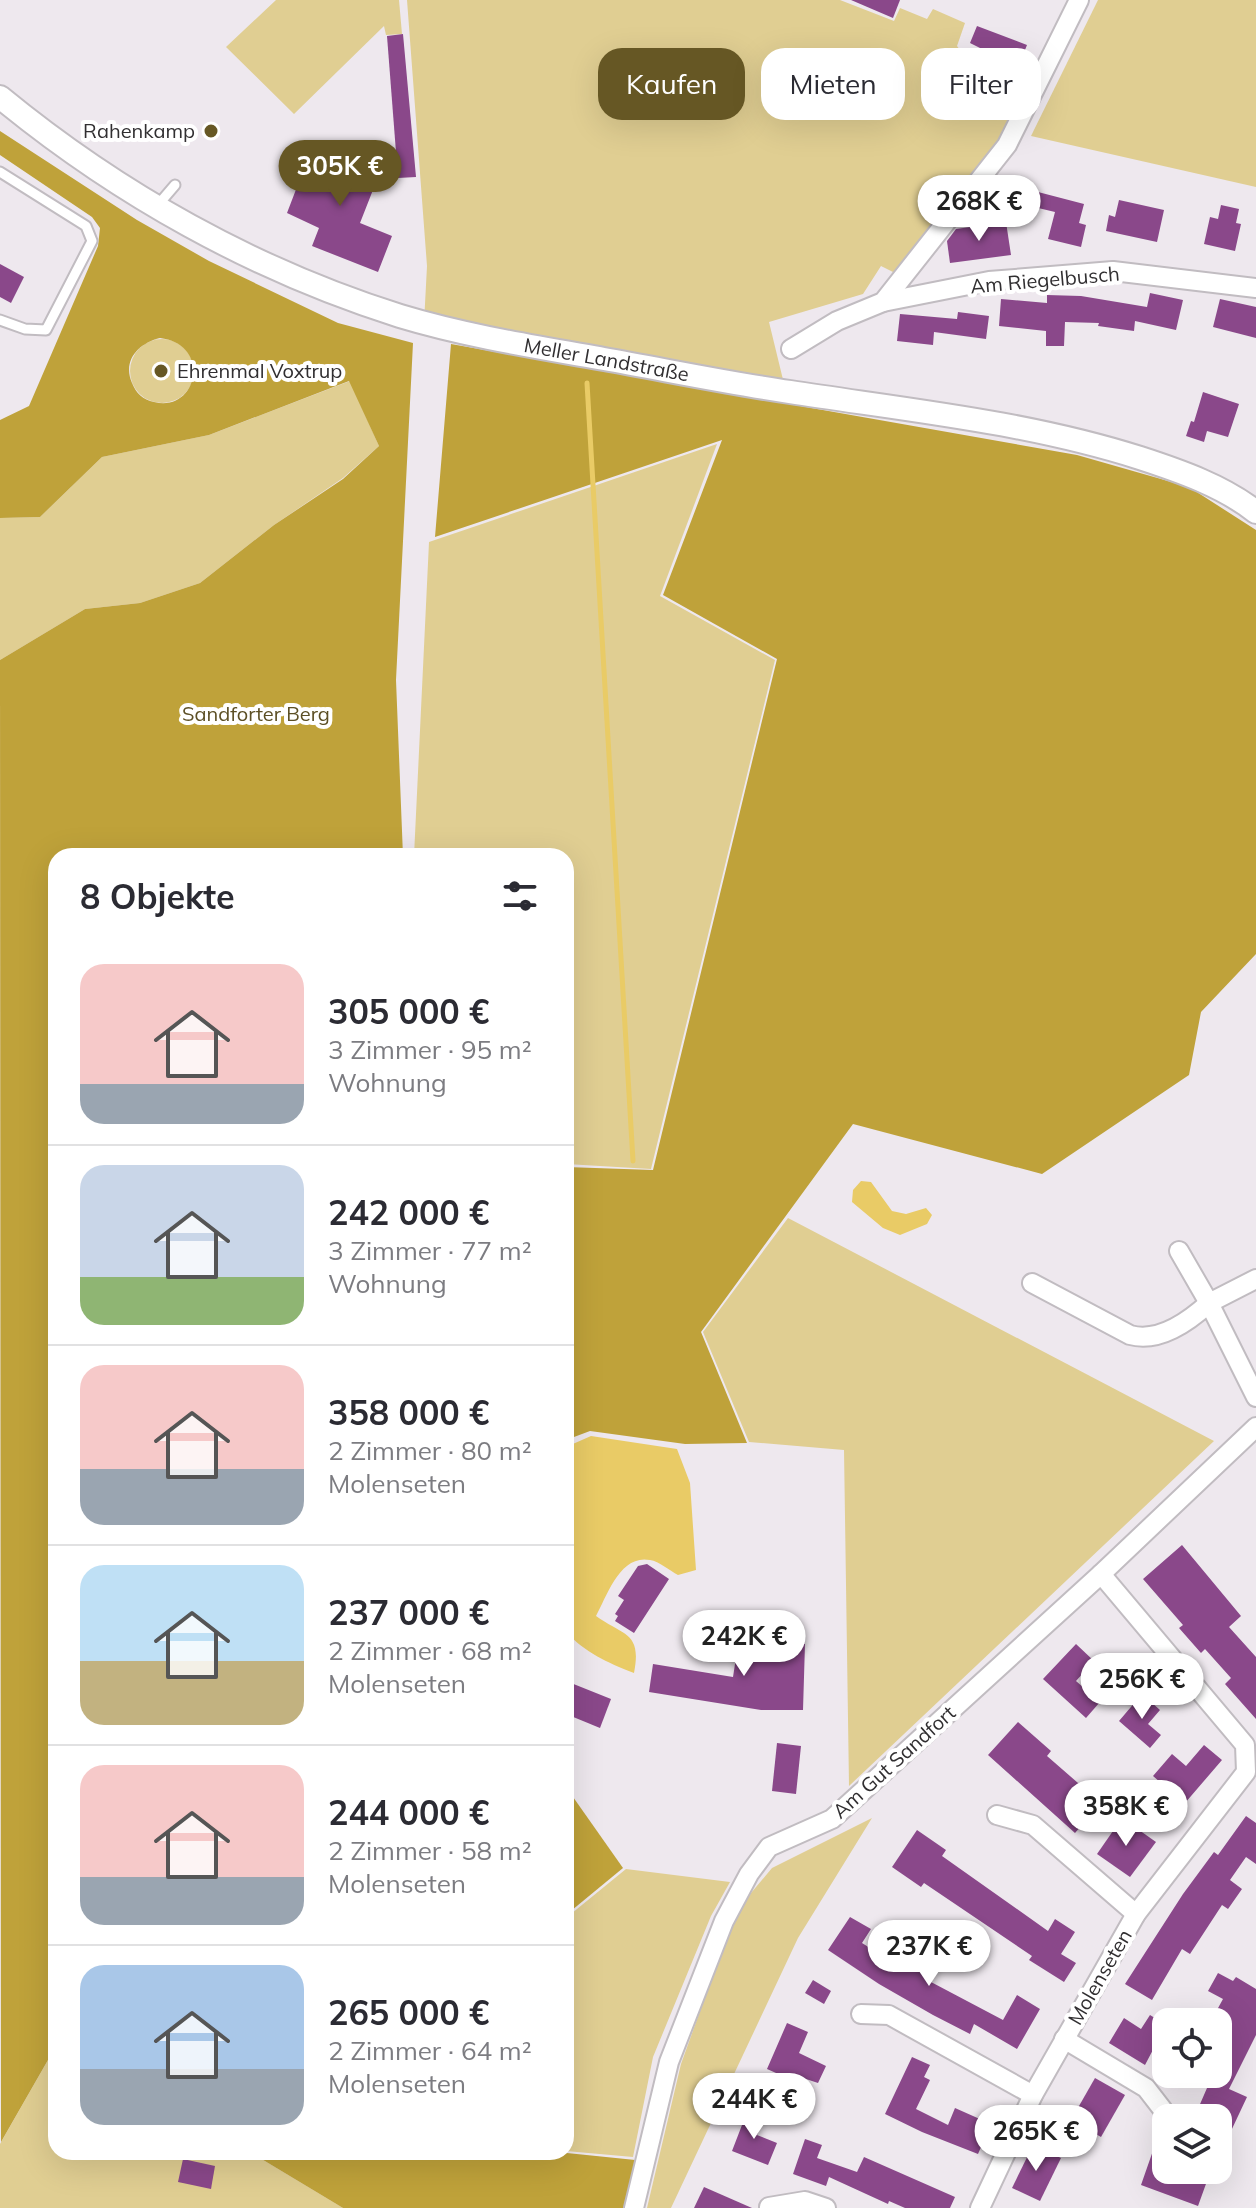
<!DOCTYPE html>
<html lang="de">
<meta charset="utf-8">
<style>
body{margin:0;font-family:Mulish,sans-serif;background:#f7f7f7;color:#2b2b33;height:100vh;display:flex;flex-direction:column;font-size:30px;white-space:nowrap}
*{box-sizing:border-box;margin:0}
p{font-size:26px;color:#7c7c81}
.icon{flex:none;width:44px;height:44px;fill:none;stroke:currentColor;stroke-width:2;stroke-linecap:round;stroke-linejoin:round}
.map{position:relative;flex:1;overflow:hidden}
.sheet{position:absolute;left:48px;top:848px;width:526px;height:1312px;display:flex;flex-direction:column;background:#fff;border-radius:24px;box-shadow:0 8px 32px #0002}
.sheet>*{flex:none}
.hud{position:absolute;left:598px;top:48px;width:538px;height:72px;display:flex;gap:16px}
.fabs{position:absolute;left:1152px;top:2008px;display:grid;gap:16px}
.fabs a{display:grid;place-items:center;width:80px;height:80px;border-radius:16px;background:#fff;box-shadow:0 8px 32px #0002;font-size:40px}
.price{position:absolute;translate:-50% -68px;padding:0 18px;border-radius:28px;background:#fff;color:#222;font-size:26px;line-height:52px;filter:drop-shadow(0 2px 4px #0008)}
.price::after{content:'';position:absolute;left:50%;top:48px;width:24px;height:18px;margin-left:-12px;background:inherit;clip-path:polygon(0 0,100% 0,50% 100%)}
.price.on{background:#665724;color:#fff}
ul{padding:0;list-style:none}
li{display:flex;align-items:center;gap:24px;height:200px;padding:0 32px}
li+li{border-top:2px solid #e1e1e2}
li span{display:grid;place-items:center;flex:none;width:224px;height:160px;border-radius:24px;color:#555}
li>.icon{margin-inline-start:auto}
span .icon{width:96px;height:96px;fill:#fffc;stroke-width:1}
li b{font-size:34px}
h2{display:flex;justify-content:space-between;align-items:center;height:96px;padding:0 32px;font-size:34px}
.tag{padding:0 28px;border-radius:24px;background:#fff;box-shadow:0 8px 32px #0002;font-size:28px;line-height:72px}
.tag.on{background:#665724;color:#fff}
.map>svg:first-child{display:block}
.green{fill:#e0ce92}
.forest{fill:#bfa23a;fill-rule:evenodd}
.water{fill:#e9cb66}
.lines{fill:none;stroke-linecap:round;stroke-linejoin:round}
.stream{stroke:#e9cb66;stroke-width:5}
.building{fill:#8a488a}
.service-casing{stroke:#c1bcc1;stroke-width:13}
.minor-casing{stroke:#c1bcc1;stroke-width:22}
.tertiary-casing{stroke:#c1bcc1;stroke-width:26}
.service{stroke:#fff;stroke-width:9}
.minor{stroke:#fff;stroke-width:18}
.tertiary{stroke:#fff;stroke-width:22}
.poi-dot{fill:#665724;stroke:#fff;stroke-width:3}
.labels{text-anchor:middle;stroke-width:8;stroke-linejoin:round;paint-order:stroke}
.poi-label{font-size:20px;fill:#312f31;stroke:#fff;text-anchor:end}
.street-label{font-size:20px;fill:#312f31;stroke:#fff}
.park-label{font-size:20px;fill:#5c4f25;stroke:#fff}
</style>
<div class="map">
<svg width="1256" height="2208" viewBox="0 0 1256 2208">
<rect width="100%" height="100%" fill="#eee8ee"/>
<!-- green -->
<g class="green">
<path d="M 276,0 L 399,0 L 402,34 L 386,35 L 384,26 L 294,114 L 226,47 Z"/>
<path d="M 407,0 L 840,0 L 894,21 L 900,8 L 927,19 L 933,9 L 965,23 L 957,46 L 971,64 L 1029,86 L 1007,145 L 895,273 L 881,266 L 863,294 L 769,322 L 786,392 L 424,323 L 427,266 Z"/>
<path d="M 1098,0 L 1256,0 L 1256,187 L 1031,136 Z"/>
<circle cx="162" cy="371" r="32"/>
<path d="M 350,381 L 379,446 L 343,478 L 274,525 L 200,583 L 140,603 L 85,609 L 0,660 L 0,518 L 40,517 L 102,457 L 209,435 Z"/>
<path d="M 717,444 L 660,596 L 775,660 L 651,1169 L 566,1164 L 566,856 L 414,856 L 429,542 Z"/>
<path d="M 788,1218 L 1214,1441 L 849,1786 L 844,1450 L 749,1442 L 703,1332 Z"/>
<path d="M 872,1818 L 798,1938 L 671,2208 L 647,2208 L 681,2064 L 731,1925 L 751,1893 L 772,1868 Z"/>
<path d="M 626,1869 L 730,1882 L 711,1916 L 653,2057 L 633,2157 L 566,2151 L 566,1918 Z"/>
<path d="M 56,2046 L 56,2152 L 250,2152 L 343,2208 L 0,2208 L 0,2144 Z"/>
</g>
<!-- forest -->
<g class="forest">
<path d="M 0,131 L 137,220 L 209,261 L 338,323 L 413,343 L 396,680 L 403,856 L 56,856 L 56,2046 L 1,2142 L 0,660 L 85,609 L 140,603 L 200,583 L 274,525 L 343,479 L 379,446 L 349,381 L 209,435 L 102,457 L 40,517 L 0,518 L 0,420 L 29,406 L 98,246 L 100,228 L 92,217 L 0,155 ZM 160,338 C 212,344 198,413 154,402 C 143,400 136,393 132,383 C 122,360 139,343 160,338 Z"/>
<path d="M 451,344 L 1077,455 L 1189,487 L 1256,530 L 1256,954 L 1201,1012 L 1189,1075 L 1042,1174 L 853,1124 L 701,1332 L 747,1443 L 685,1444 L 590,1431 L 566,1440 L 566,1167 L 653,1170 L 777,659 L 663,595 L 722,440 L 435,537 Z"/>
<path d="M 566,1787 L 623,1868 L 566,1915 Z"/>
<path d="M 250,2152 L 557,2152 L 645,2161 L 634,2208 L 343,2208 Z"/>
</g>
<!-- water -->
<g class="water">
<path d="M 861,1181 L 871,1182 L 892,1211 L 906,1214 L 926,1208 L 932,1215 L 927,1224 L 900,1235 L 883,1228 L 852,1202 L 853,1190 Z"/>
<path d="M 591,1436 L 677,1449 L 690,1483 L 696,1570 L 678,1575 C 670,1571 659,1561 650,1560 C 620,1554 607,1596 596,1616 C 624,1636 642,1632 634,1673 C 606,1662 586,1653 566,1632 L 566,1447 Z"/>
</g>
<g class="lines">
<!-- stream -->
<path class="stream" d="M 587,383 L 633,1161"/>
</g>
<!-- building -->
<g class="building">
<path d="M 851,0 L 900,0 L 893,18 Z"/>
<path d="M 977,26 L 1027,45 L 1015,75 L 976,60 L 980,48 L 970,43 Z"/>
<path d="M 403,34 L 416,177 L 398,178 L 387,36 Z"/>
<path d="M 313,145 L 380,172 L 360,223 L 392,236 L 378,272 L 312,246 L 319,228 L 287,213 Z"/>
<path d="M 1038,192 L 1084,204 L 1079,223 L 1086,225 L 1081,247 L 1048,239 L 1055,212 L 1034,207 Z"/>
<path d="M 1119,200 L 1164,210 L 1157,242 L 1106,231 L 1109,215 L 1115,217 Z"/>
<path d="M 1221,205 L 1239,209 L 1236,223 L 1241,224 L 1235,251 L 1204,244 L 1210,217 L 1218,219 Z"/>
<path d="M 1006,222 L 1011,255 L 950,263 L 947,241 L 956,229 Z"/>
<path d="M 0,264 L 24,277 L 11,303 L 0,297 Z"/>
<path d="M 1150,293 L 1183,300 L 1176,330 L 1135,321 L 1134,331 L 1098,326 L 1099,323 L 1065,322 L 1064,346 L 1046,346 L 1046,331 L 999,326 L 1001,299 L 1047,303 L 1047,295 L 1081,296 L 1147,307 Z"/>
<path d="M 1220,299 L 1256,307 L 1256,338 L 1213,327 Z"/>
<path d="M 958,312 L 989,316 L 986,339 L 934,332 L 933,345 L 897,341 L 900,314 L 957,319 Z"/>
<path d="M 1203,392 L 1239,404 L 1228,437 L 1207,431 L 1204,442 L 1186,436 L 1191,421 L 1194,422 Z"/>
<path d="M 1182,1545 L 1241,1616 L 1229,1627 L 1256,1657 L 1256,1719 L 1225,1684 L 1231,1678 L 1205,1649 L 1201,1653 L 1179,1628 L 1183,1625 L 1143,1579 Z"/>
<path d="M 647,1564 L 669,1579 L 634,1633 L 615,1621 L 618,1616 L 615,1614 L 624,1600 L 618,1596 L 638,1566 Z"/>
<path d="M 740,1632 L 772,1637 L 771,1643 L 805,1644 L 803,1710 L 761,1710 L 649,1692 L 653,1664 L 733,1677 Z"/>
<path d="M 1076,1644 L 1094,1661 L 1076,1681 L 1100,1702 L 1086,1718 L 1043,1679 Z"/>
<path d="M 566,1681 L 611,1699 L 600,1728 L 566,1714 Z"/>
<path d="M 1142,1694 L 1160,1710 L 1148,1724 L 1161,1735 L 1150,1748 L 1119,1721 Z"/>
<path d="M 1018,1722 L 1051,1751 L 1047,1756 L 1101,1803 L 1075,1833 L 988,1755 Z"/>
<path d="M 777,1743 L 801,1746 L 796,1794 L 772,1791 Z"/>
<path d="M 1204,1745 L 1222,1760 L 1179,1810 L 1162,1796 L 1168,1789 L 1153,1776 L 1172,1754 L 1186,1766 Z"/>
<path d="M 1246,1816 L 1256,1823 L 1256,1864 L 1246,1857 L 1230,1880 L 1242,1889 L 1228,1909 L 1222,1905 L 1190,1954 L 1182,1949 L 1152,2000 L 1125,1984 L 1183,1894 L 1214,1852 L 1218,1855 Z"/>
<path d="M 1122,1818 L 1156,1842 L 1130,1877 L 1097,1854 Z"/>
<path d="M 917,1830 L 946,1850 L 942,1856 L 1048,1931 L 1055,1919 L 1075,1932 L 1061,1954 L 1076,1963 L 1064,1982 L 1029,1960 L 1032,1956 L 924,1883 L 921,1887 L 892,1867 Z"/>
<path d="M 850,1917 L 871,1929 L 862,1943 L 892,1962 L 900,1949 L 938,1971 L 931,1982 L 1003,2020 L 1017,1995 L 1040,2009 L 1017,2049 L 974,2024 L 970,2034 L 933,2015 L 879,1984 L 828,1950 Z"/>
<path d="M 1218,1973 L 1233,1981 L 1236,1977 L 1256,1989 L 1256,2035 L 1229,2089 L 1247,2097 L 1231,2131 L 1218,2125 L 1218,2118 L 1194,2118 L 1207,2088 L 1175,2074 L 1218,2074 L 1218,2022 L 1212,2019 L 1223,1999 L 1208,1991 Z"/>
<path d="M 813,1980 L 831,1991 L 824,2004 L 805,1993 Z"/>
<path d="M 1150,2015 L 1166,2025 L 1145,2065 L 1109,2043 L 1124,2018 L 1141,2029 Z"/>
<path d="M 787,2023 L 808,2032 L 799,2053 L 826,2066 L 818,2083 L 803,2078 L 801,2084 L 767,2069 Z"/>
<path d="M 912,2057 L 930,2065 L 924,2077 L 930,2080 L 916,2109 L 948,2125 L 955,2108 L 991,2124 L 978,2154 L 922,2132 L 885,2114 Z"/>
<path d="M 1095,2078 L 1125,2095 L 1101,2137 L 1071,2120 Z"/>
<path d="M 747,2112 L 764,2119 L 757,2135 L 777,2143 L 768,2165 L 732,2151 Z"/>
<path d="M 1166,2121 L 1166,2170 L 1211,2170 L 1198,2206 L 1141,2185 L 1163,2122 Z"/>
<path d="M 805,2139 L 822,2145 L 817,2158 L 857,2172 L 864,2157 L 955,2197 L 950,2208 L 905,2208 L 889,2201 L 888,2204 L 829,2177 L 826,2186 L 793,2174 Z"/>
<path d="M 1033,2145 L 1061,2158 L 1040,2201 L 1012,2188 Z"/>
<path d="M 183,2159 L 215,2166 L 211,2189 L 178,2182 Z"/>
<path d="M 704,2187 L 752,2208 L 694,2208 Z"/>
</g>
<g class="lines">
<!-- service casing -->
<g class="service-casing">
<g id="service">
<path d="M 0,172 L 86,226 L 92,241 L 46,330 L 25,329 L 0,320"/>
<path d="M 157,206 L 175,185"/>
</g>
</g>
<!-- minor casing -->
<g class="minor-casing">
<g id="minor">
<path d="M 883,302 L 989,281 L 1113,271 L 1256,288"/>
<path d="M 791,349 L 837,321 L 883,302 L 1007,145 L 1079,0"/>
<path d="M 1179,1251 L 1209,1303 L 1256,1279"/>
<path d="M 1032,1283 L 1130,1335 C 1159,1343 1188,1322 1209,1303 L 1256,1397"/>
<path d="M 997,1815 L 1033,1825 L 1136,1914"/>
<path d="M 861,2014 L 889,2015 L 1033,2095"/>
<path d="M 1064,2039 L 1146,2088 L 1163,2110"/>
<path d="M 769,2207 L 805,2201 L 826,2208"/>
<path d="M 634,2208 L 669,2062 L 724,1921 L 749,1874 L 769,1847 L 832,1819 L 1101,1574 L 1256,1427"/>
<path d="M 980,2208 L 1033,2095 L 1136,1914 L 1246,1772 L 1245,1745 L 1101,1574"/>
</g>
</g>
<!-- tertiary casing -->
<g class="tertiary-casing">
<g id="tertiary">
<path id="s1" d="M 0,97 C 118,194 254,270 400,316 C 466,336 536,347 604,359 C 666,370 728,383 790,392 C 907,410 1027,422 1140,458 C 1180,471 1223,486 1256,512"/>
</g>
</g>
<!-- service -->
<use href="#service" class="service"/>
<!-- minor -->
<use href="#minor" class="minor"/>
<!-- tertiary -->
<use href="#tertiary" class="tertiary"/>
</g>
<!-- markers -->
<g class="poi-dot">
<circle cx="211" cy="131" r="8"/>
<circle cx="161" cy="371" r="8"/>
</g>
<g class="labels">
<!-- poi labels -->
<g class="poi-label">
<text x="195" y="138">Rahenkamp</text>
<text x="177" y="378" text-anchor="start">Ehrenmal Voxtrup</text>
</g>
<!-- street labels -->
<g class="street-label">
<text transform="translate(1045 280) rotate(-5)" y="7">Am Riegelbusch</text>
<text dy="7" stroke="none"><textPath href="#s1" startOffset="670">Meller Landstraße</textPath></text>
<text transform="translate(894 1762) rotate(-42)" y="7">Am Gut Sandfort</text>
<text transform="translate(1100 1977) rotate(-60)" y="7">Molenseten</text>
</g>
<!-- park labels -->
<g class="park-label">
<text x="256" y="721">Sandforter Berg</text>
</g>
</g>
</svg>
<div class="fabs">
<a><svg class="icon" aria-label="locate" viewBox="0 0 24 24"><circle cx="12" cy="12" r="6"/><path d="M12 2v4M12 18v4M2 12h4M18 12h4"/></svg></a>
<a><svg class="icon" aria-label="layers" viewBox="0 0 24 24"><path d="M12 4l9 5-9 5-9-5zM3 14l9 5 9-5"/></svg></a>
</div>
<b class="price on" style="left:340px;top:208px">305K €</b>
<b class="price" style="left:979px;top:243px">268K €</b>
<b class="price" style="left:744px;top:1678px">242K €</b>
<b class="price" style="left:1142px;top:1721px">256K €</b>
<b class="price" style="left:1126px;top:1848px">358K €</b>
<b class="price" style="left:929px;top:1988px">237K €</b>
<b class="price" style="left:754px;top:2141px">244K €</b>
<b class="price" style="left:1036px;top:2173px">265K €</b>
<div class="hud">
<a class="tag on">Kaufen</a>
<a class="tag">Mieten</a>
<a class="tag">Filter</a>
</div>
<section class="sheet">
<h2>8 Objekte<svg class="icon" aria-label="filters" viewBox="0 0 24 24"><path d="M4 7h16M4 17h16"/><circle cx="9" cy="7" r="2"/><circle cx="15" cy="17" r="2"/></svg></h2>
<ul>
<li><span style="background:linear-gradient(#f6c9c9 75%,#9aa5b1 0)"><svg class="icon" aria-label="home" viewBox="0 0 24 24"><path d="M3 11l9-7 9 7M6 9v11h12V9"/></svg></span><div><b>305 000 €</b><p>3 Zimmer · 95 m²</p><p>Wohnung</p></div></li>
<li><span style="background:linear-gradient(#c9d6e8 70%,#8fb573 0)"><svg class="icon" aria-label="home" viewBox="0 0 24 24"><path d="M3 11l9-7 9 7M6 9v11h12V9"/></svg></span><div><b>242 000 €</b><p>3 Zimmer · 77 m²</p><p>Wohnung</p></div></li>
<li><span style="background:linear-gradient(#f6c9c9 65%,#9aa5b1 0)"><svg class="icon" aria-label="home" viewBox="0 0 24 24"><path d="M3 11l9-7 9 7M6 9v11h12V9"/></svg></span><div><b>358 000 €</b><p>2 Zimmer · 80 m²</p><p>Molenseten</p></div></li>
<li><span style="background:linear-gradient(#bfe0f5 60%,#c2b280 0)"><svg class="icon" aria-label="home" viewBox="0 0 24 24"><path d="M3 11l9-7 9 7M6 9v11h12V9"/></svg></span><div><b>237 000 €</b><p>2 Zimmer · 68 m²</p><p>Molenseten</p></div></li>
<li><span style="background:linear-gradient(#f6c9c9 70%,#9aa5b1 0)"><svg class="icon" aria-label="home" viewBox="0 0 24 24"><path d="M3 11l9-7 9 7M6 9v11h12V9"/></svg></span><div><b>244 000 €</b><p>2 Zimmer · 58 m²</p><p>Molenseten</p></div></li>
<li><span style="background:linear-gradient(#a9c7e8 65%,#9aa5b1 0)"><svg class="icon" aria-label="home" viewBox="0 0 24 24"><path d="M3 11l9-7 9 7M6 9v11h12V9"/></svg></span><div><b>265 000 €</b><p>2 Zimmer · 64 m²</p><p>Molenseten</p></div></li>
</ul>
</section>
</div>
